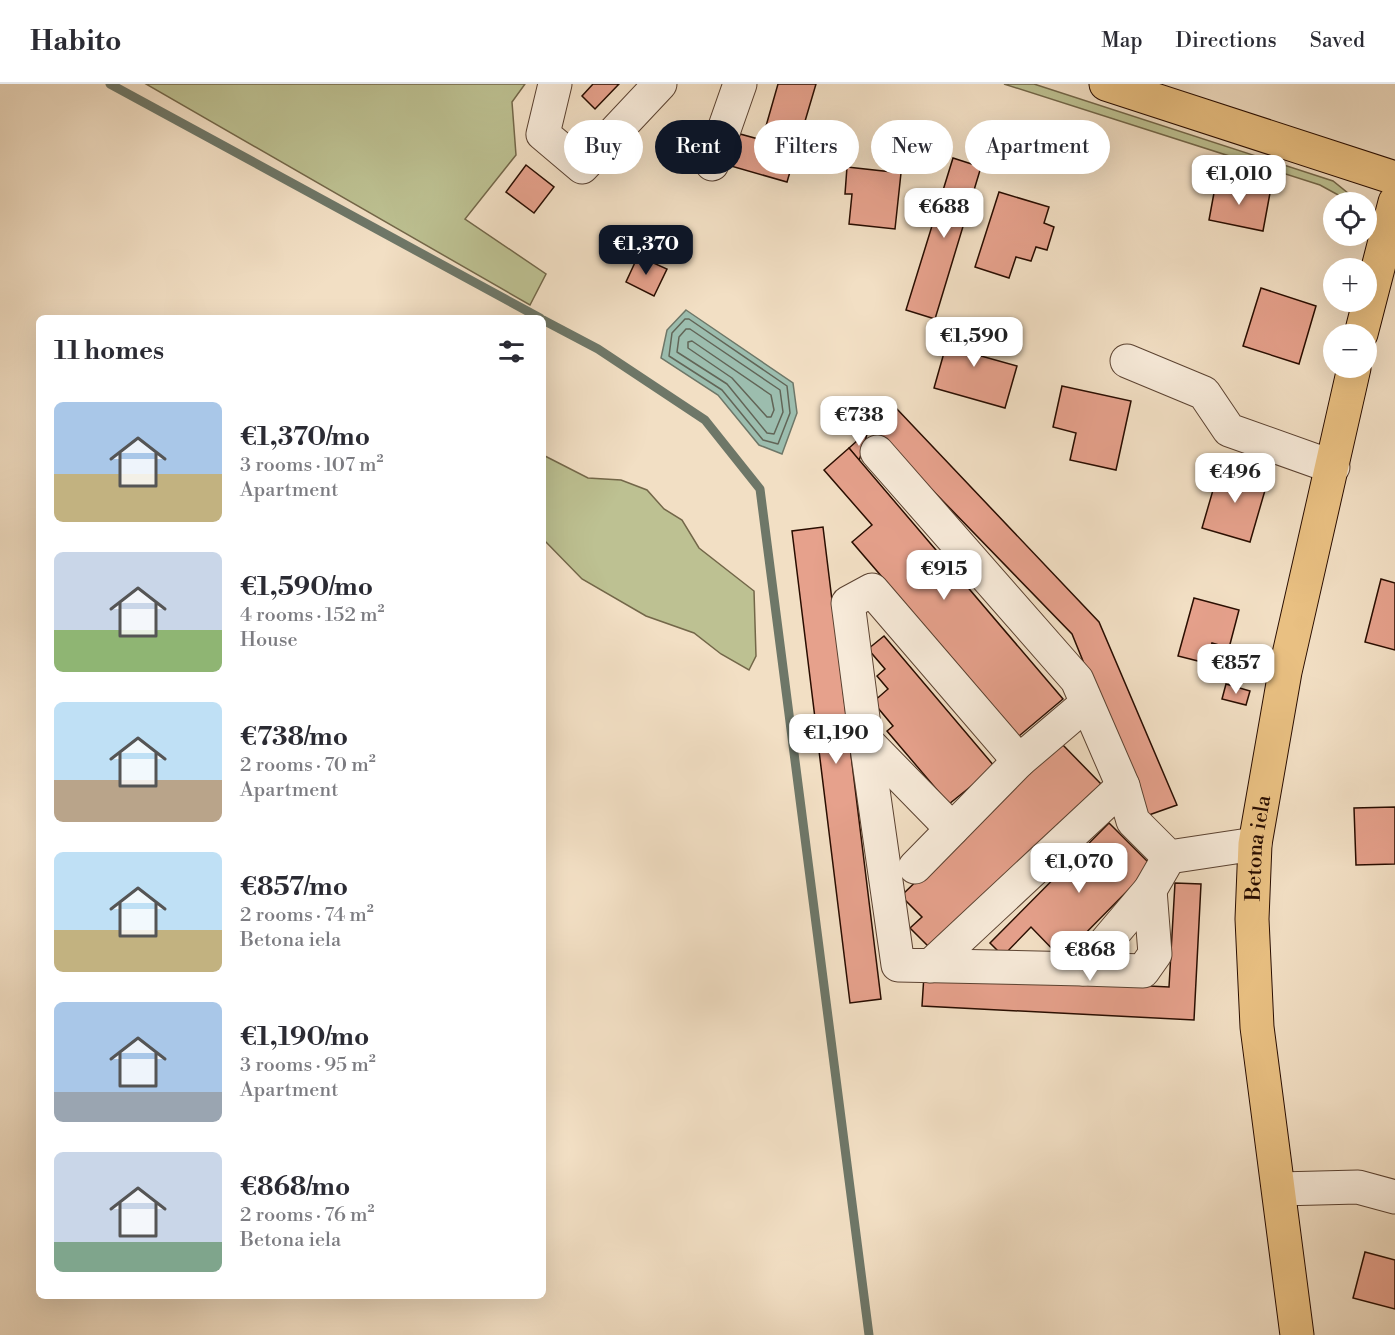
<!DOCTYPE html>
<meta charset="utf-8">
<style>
body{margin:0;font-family:"Libre Bodoni",serif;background:#f2f2f3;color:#2b2b33;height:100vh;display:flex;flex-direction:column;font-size:22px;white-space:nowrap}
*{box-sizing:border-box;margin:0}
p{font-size:20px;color:#7c7c81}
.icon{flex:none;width:33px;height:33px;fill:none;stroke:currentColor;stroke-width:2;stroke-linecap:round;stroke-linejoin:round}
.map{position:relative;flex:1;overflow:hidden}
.side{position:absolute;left:36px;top:231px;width:510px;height:984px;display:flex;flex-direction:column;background:#fff;border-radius:9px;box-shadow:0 6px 24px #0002}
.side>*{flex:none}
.top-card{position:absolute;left:564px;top:36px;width:570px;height:54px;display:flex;gap:12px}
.controls{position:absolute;left:1323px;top:108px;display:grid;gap:12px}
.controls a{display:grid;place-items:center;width:54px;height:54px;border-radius:50%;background:#fff;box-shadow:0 6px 24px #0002;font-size:30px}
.price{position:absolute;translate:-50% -51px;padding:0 14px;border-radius:12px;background:#fff;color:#222;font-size:20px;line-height:39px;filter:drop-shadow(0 2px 3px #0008)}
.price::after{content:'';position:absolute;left:50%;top:36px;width:18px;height:14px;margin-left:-9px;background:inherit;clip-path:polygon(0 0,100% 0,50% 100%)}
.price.selected{background:#111827;color:#fff}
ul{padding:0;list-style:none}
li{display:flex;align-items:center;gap:18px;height:150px;padding:0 18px}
li span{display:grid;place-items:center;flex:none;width:168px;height:120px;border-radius:9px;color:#555}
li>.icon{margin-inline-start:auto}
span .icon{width:72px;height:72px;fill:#fffc;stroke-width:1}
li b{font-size:26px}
h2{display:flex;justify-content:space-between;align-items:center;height:72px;padding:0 18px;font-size:26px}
.pill{padding:0 21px;border-radius:27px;background:#fff;box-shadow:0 6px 24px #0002;font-size:21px;line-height:54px}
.pill.selected{background:#111827;color:#fff}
header{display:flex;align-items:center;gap:36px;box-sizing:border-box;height:84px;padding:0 30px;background:#fff;border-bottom:2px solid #e1e1e2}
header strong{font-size:28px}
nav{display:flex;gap:33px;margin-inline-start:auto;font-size:21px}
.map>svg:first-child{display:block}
.green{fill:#bdc192;stroke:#736749;stroke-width:1.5}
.water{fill:#9cbdae;stroke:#6e7768;stroke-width:1.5}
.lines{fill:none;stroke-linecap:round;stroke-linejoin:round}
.shore{stroke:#626557;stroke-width:1.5}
.stream{stroke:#6e7768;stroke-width:9}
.building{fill:#e6a18c;stroke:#290d00;stroke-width:1.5}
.minor-casing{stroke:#5b4231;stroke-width:35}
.major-casing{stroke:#290d00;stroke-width:35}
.minor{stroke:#f7ead9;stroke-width:33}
.major{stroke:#e9c082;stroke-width:33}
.labels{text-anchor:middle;stroke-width:4.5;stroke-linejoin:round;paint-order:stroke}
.street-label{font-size:21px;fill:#290d00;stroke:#f7ead9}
</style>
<header>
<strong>Habito</strong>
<nav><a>Map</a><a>Directions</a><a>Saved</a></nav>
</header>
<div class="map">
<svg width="1395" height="1251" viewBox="0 0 1395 1251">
<rect width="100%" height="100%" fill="#f2dfc4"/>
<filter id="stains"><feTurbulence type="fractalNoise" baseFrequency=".00333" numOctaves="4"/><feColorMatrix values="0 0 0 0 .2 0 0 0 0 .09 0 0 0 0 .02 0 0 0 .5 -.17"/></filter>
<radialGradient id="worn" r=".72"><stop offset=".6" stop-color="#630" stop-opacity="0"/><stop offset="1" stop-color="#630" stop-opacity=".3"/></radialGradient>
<!-- green -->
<g class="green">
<path d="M 146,0 L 525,0 L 512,18 L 516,71 L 465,135 L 546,190 L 530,221 Z"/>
<path d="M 1004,0 L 1034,0 L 1333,97 L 1359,118 L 1351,118 L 1320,101 Z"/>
<path d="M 543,371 L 588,394 L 621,396 L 647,406 L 664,425 L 682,436 L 699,464 L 754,507 L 756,572 L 749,586 L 721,570 L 694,549 L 646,532 L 582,495 L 543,455 Z"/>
</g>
<!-- water -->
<path class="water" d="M 686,226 L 793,299 L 797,329 L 782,370 L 759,361 L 718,311 L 661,274 L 667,246 Z"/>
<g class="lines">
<!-- shore -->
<g class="shore">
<path d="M 685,235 L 689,235 L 787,302 L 790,329 L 778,360 L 763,356 L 722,306 L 669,272 L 672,249 Z"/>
<path d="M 686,245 L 690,245 L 780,306 L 783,328 L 774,350 L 767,349 L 727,300 L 677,268 L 679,253 Z"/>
<path d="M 692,257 L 771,311 L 774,326 L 771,333 L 767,333 L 732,294 L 688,264 L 688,258 Z"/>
</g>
<!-- stream -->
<g class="stream">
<path d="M 110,0 L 540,234"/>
<path d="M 543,236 L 598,265 L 705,336 L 760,405 L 869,1251"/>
</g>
</g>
<!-- building -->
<g class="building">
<path d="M 593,0 L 619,0 L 595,25 L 582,12 Z"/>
<path d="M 778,0 L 816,0 L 787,98 L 731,82 L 740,50 L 762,56 Z"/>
<path d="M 953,74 L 981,83 L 935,235 L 906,226 Z"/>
<path d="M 526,81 L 554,103 L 534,129 L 506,108 Z"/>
<path d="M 847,83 L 901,89 L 895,145 L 849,140 L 852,110 L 845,110 Z"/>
<path d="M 1216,98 L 1270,109 L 1263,147 L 1209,136 Z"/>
<path d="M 999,108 L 1049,123 L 1044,139 L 1054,143 L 1047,166 L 1036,163 L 1031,177 L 1016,173 L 1009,194 L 975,183 Z"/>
<path d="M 638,172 L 667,185 L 654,212 L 626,198 Z"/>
<path d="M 1261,204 L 1316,222 L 1299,280 L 1243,262 Z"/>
<path d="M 953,237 L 988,246 L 981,272 L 1017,282 L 1005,324 L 934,304 Z"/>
<path d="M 1062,302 L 1131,317 L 1116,386 L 1070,376 L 1076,349 L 1053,343 Z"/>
<path d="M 896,324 L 1099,538 L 1177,721 L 1146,732 L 1072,550 L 874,346 Z"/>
<path d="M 868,347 L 859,377 L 849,364 Z"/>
<path d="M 849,364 L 1063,615 L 1019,652 L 852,458 L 872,441 L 824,386 Z"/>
<path d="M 1220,382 L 1268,396 L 1250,458 L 1202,444 Z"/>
<path d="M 823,443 L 881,915 L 850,919 L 792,447 Z"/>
<path d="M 1381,495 L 1395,499 L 1395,566 L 1365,558 Z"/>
<path d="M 1194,514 L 1239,526 L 1229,564 L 1212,559 L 1206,579 L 1178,572 Z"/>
<path d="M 884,552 L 995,683 L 949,720 L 887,647 L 893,642 L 873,618 L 888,605 L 877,592 L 885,585 L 868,565 Z"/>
<path d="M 1226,600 L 1250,607 L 1246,621 L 1222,615 Z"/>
<path d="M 1060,658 L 1101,700 L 930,864 L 910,844 L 922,833 L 901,812 Z"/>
<path d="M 1395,723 L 1395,780 L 1356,781 L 1354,724 Z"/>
<path d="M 1109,739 L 1152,782 L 1061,874 L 1031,843 L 1003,872 L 990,859 Z"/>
<path d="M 1175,799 L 1201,800 L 1194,936 L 922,922 L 924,891 L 1169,903 Z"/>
<path d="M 1365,1168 L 1395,1176 L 1395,1225 L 1353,1214 Z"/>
</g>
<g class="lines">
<!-- minor casing -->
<g class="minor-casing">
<g id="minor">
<path d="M 555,0 L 543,50 L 582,83 L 660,0"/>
<path d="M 712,80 L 740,0"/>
<path d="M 1127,277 L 1204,309 L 1229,346 L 1333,383"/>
<path d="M 877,368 L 1077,596 L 1123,702"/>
<path d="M 866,657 L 898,881 L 1083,885 L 1150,806 L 1169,773"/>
<path d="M 952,745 L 866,657 L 848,519 L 872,506 L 1019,677"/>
<path d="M 915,783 L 1019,677 L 1086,620"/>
<path d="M 930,882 L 1123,702 L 1133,737 L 1169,773 L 1255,760"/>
<path d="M 1083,885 L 1143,887 L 1155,870 L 1150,806"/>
<path d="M 1279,1105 L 1358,1103 L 1395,1113"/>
</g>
</g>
<!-- major casing -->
<g class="major-casing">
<g id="major">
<path d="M 1106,0 L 1395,94"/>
<path d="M 1361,250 L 1395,118"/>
<path id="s1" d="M 1297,1251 L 1257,943 L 1252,835 L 1255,760 L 1285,588 L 1354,284"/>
</g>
</g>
<!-- minor -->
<use href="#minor" class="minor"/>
<!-- major -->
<use href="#major" class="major"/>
</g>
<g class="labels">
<!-- street labels -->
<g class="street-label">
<text dy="7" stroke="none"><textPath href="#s1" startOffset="490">Betona iela</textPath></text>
</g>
</g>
<rect width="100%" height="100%" filter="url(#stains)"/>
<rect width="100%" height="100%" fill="url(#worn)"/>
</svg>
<div class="controls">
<a><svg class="icon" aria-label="locate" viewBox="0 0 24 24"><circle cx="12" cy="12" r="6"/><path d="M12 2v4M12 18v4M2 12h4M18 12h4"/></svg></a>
<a>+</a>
<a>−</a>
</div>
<b class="price" style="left:1239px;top:122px">€1,010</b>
<b class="price" style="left:944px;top:155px">€688</b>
<b class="price selected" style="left:646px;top:192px">€1,370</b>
<b class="price" style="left:974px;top:284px">€1,590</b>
<b class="price" style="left:859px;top:363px">€738</b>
<b class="price" style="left:1235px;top:420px">€496</b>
<b class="price" style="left:944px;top:517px">€915</b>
<b class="price" style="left:1236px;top:611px">€857</b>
<b class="price" style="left:836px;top:681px">€1,190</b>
<b class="price" style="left:1079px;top:810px">€1,070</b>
<b class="price" style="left:1090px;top:898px">€868</b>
<div class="top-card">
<a class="pill">Buy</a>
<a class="pill selected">Rent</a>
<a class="pill">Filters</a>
<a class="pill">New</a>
<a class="pill">Apartment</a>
</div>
<section class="side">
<h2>11 homes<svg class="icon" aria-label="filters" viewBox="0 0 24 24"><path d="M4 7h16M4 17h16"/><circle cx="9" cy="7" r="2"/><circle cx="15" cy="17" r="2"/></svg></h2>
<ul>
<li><span style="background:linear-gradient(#a9c7e8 60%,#c2b280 0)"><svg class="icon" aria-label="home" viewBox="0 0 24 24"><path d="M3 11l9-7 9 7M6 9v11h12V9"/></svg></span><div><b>€1,370/mo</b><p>3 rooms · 107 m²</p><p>Apartment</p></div></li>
<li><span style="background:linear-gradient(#c9d6e8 65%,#8fb573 0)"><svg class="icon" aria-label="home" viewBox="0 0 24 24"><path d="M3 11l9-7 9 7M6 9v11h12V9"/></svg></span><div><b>€1,590/mo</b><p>4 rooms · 152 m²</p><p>House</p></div></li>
<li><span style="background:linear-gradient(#bfe0f5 65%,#b9a48a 0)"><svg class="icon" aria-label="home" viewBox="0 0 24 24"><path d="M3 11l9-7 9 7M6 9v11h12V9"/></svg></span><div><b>€738/mo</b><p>2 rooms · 70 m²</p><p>Apartment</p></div></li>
<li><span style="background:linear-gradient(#bfe0f5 65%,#c2b280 0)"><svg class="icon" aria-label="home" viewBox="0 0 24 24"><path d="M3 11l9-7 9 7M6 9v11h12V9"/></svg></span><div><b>€857/mo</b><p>2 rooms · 74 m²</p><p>Betona iela</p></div></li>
<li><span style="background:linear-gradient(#a9c7e8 75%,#9aa5b1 0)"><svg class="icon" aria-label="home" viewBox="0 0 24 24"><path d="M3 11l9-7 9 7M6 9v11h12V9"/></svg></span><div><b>€1,190/mo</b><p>3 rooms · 95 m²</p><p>Apartment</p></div></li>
<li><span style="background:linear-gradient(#c9d6e8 75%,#7fa58c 0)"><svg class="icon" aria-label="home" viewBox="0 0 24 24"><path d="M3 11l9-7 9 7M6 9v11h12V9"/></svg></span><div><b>€868/mo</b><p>2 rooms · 76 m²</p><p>Betona iela</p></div></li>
</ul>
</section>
</div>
